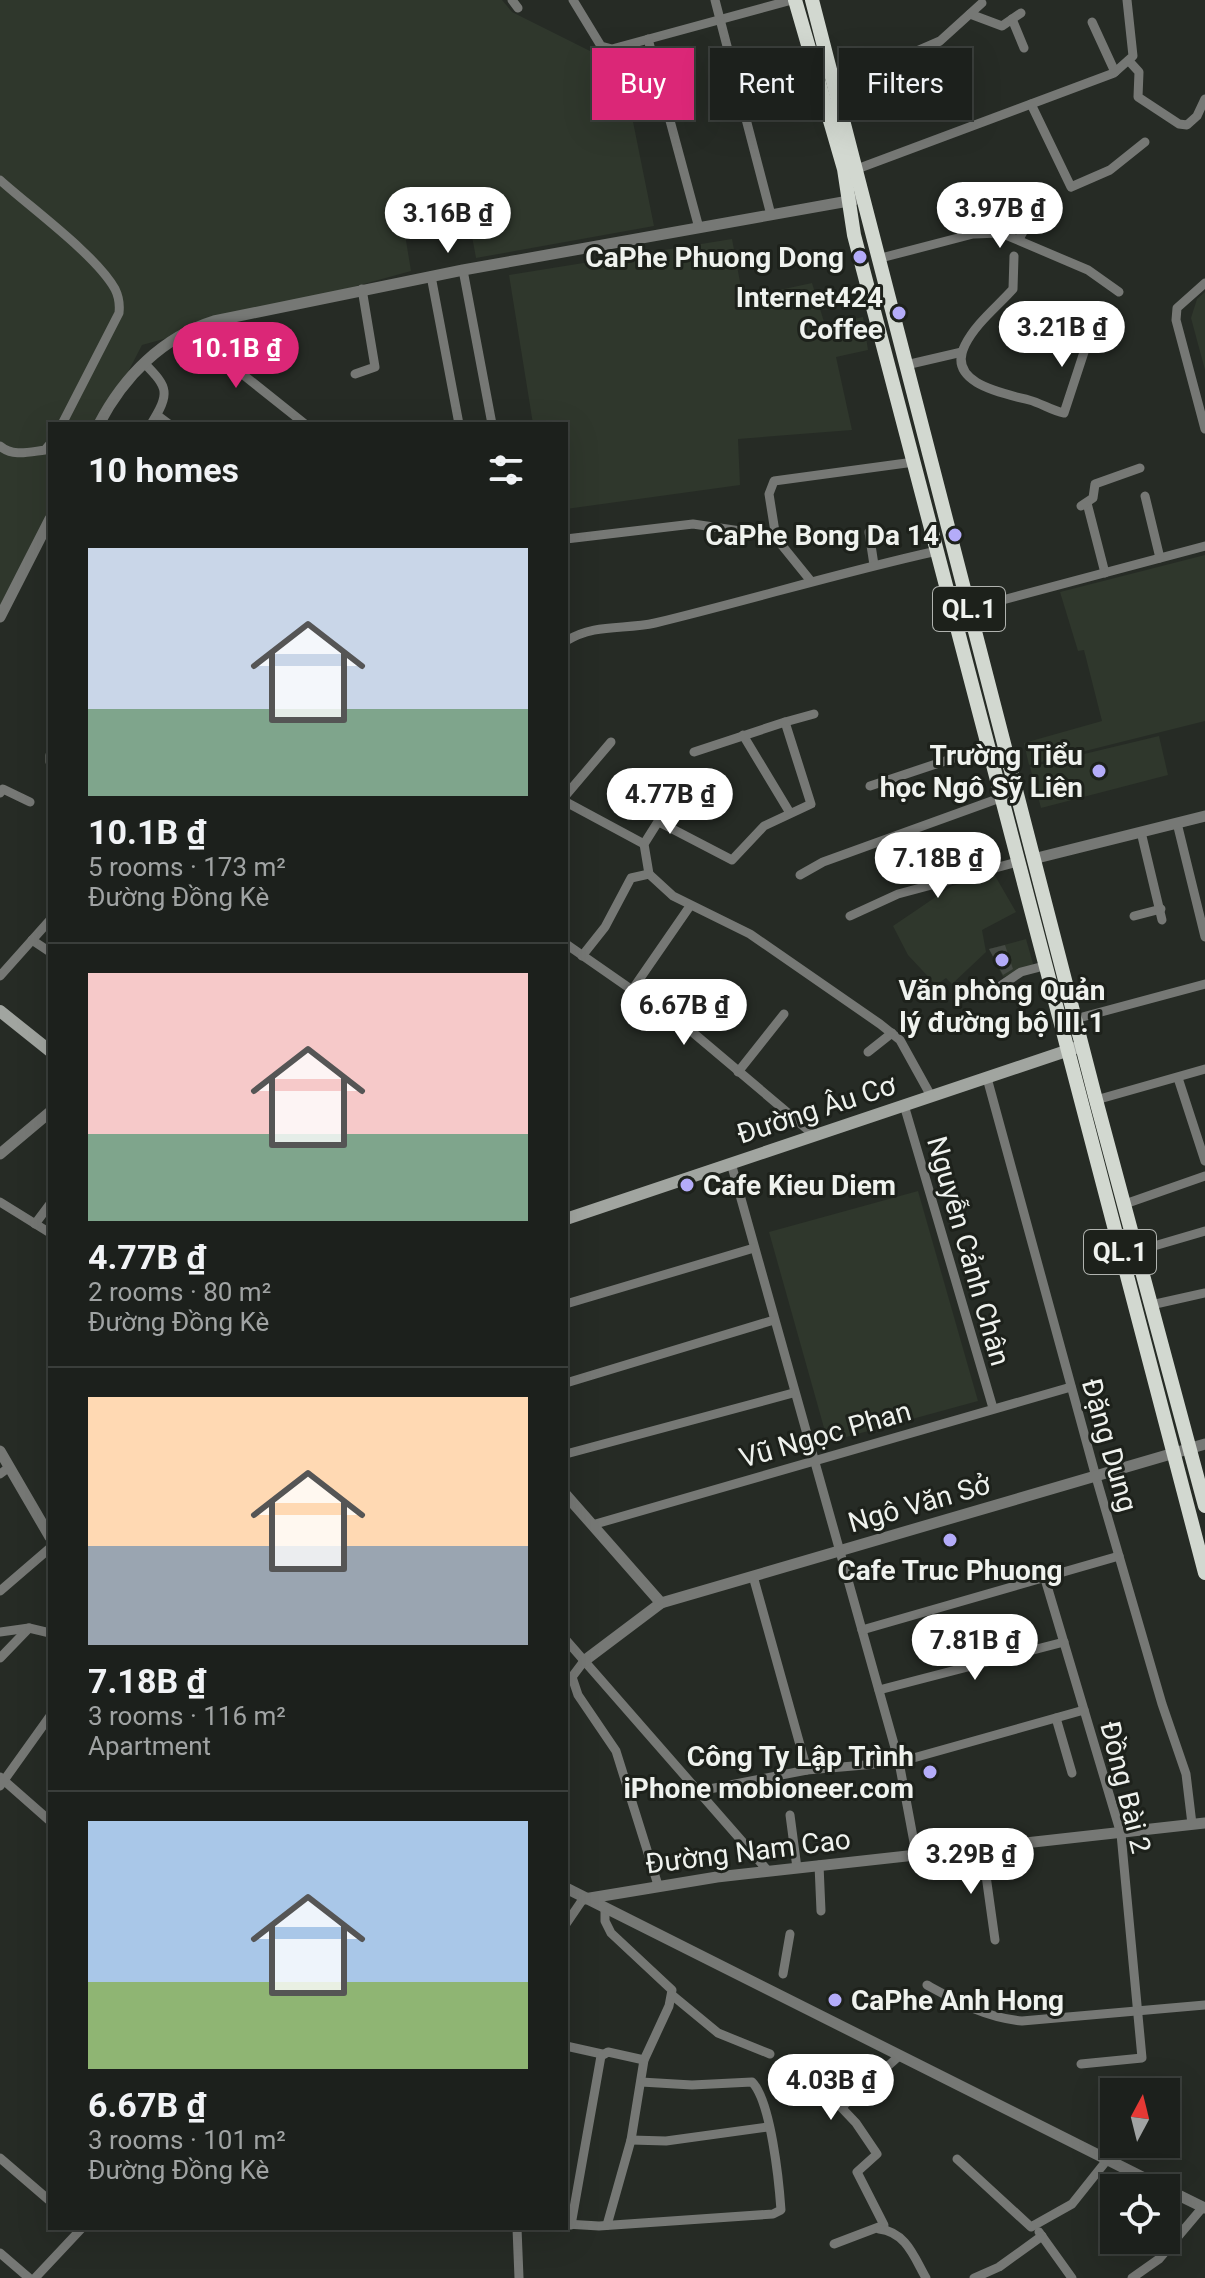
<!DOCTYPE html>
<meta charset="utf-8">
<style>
body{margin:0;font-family:Roboto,sans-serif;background:#292d29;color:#f1f3f6;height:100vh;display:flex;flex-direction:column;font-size:30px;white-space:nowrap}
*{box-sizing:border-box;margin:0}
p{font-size:26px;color:#a0a3a3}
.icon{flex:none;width:44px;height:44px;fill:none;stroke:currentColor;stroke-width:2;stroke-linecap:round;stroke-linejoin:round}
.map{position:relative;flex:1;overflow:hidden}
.drawer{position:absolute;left:48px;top:422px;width:520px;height:1808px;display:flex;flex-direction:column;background:#1c201c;border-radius:0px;box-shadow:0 8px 32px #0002,0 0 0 2px #3a3e3b}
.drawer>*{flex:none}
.guide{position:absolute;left:592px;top:48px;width:492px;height:72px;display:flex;gap:16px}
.needle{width:52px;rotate:7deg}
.controls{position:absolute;left:1100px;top:2078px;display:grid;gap:16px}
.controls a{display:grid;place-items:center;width:80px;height:80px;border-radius:0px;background:#1c201c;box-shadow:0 8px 32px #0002,0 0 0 2px #3a3e3b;font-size:40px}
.price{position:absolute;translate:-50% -68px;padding:0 18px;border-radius:28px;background:#fff;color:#222;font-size:26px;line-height:52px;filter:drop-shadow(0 2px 4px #0008)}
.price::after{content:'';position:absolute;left:50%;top:48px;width:24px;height:18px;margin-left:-12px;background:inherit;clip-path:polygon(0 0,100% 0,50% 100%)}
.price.current{background:#db2777;color:#fff}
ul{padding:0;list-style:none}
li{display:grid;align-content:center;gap:16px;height:424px;padding:0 40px}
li+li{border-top:2px solid #3a3e3b}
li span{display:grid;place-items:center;height:248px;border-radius:0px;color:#555}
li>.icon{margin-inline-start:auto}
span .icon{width:144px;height:144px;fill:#fffc;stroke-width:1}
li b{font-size:34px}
h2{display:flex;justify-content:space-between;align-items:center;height:96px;padding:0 40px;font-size:34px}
.pill{padding:0 28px;border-radius:0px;background:#1c201c;box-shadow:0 8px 32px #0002,0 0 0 2px #3a3e3b;font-size:28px;line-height:72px}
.pill.current{background:#db2777;color:#fff}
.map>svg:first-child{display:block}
.built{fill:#2f372c}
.building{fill:#444943}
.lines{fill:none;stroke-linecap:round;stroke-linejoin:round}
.minor{stroke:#767875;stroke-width:9}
.tertiary{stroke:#767875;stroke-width:11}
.secondary{stroke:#a1a5a0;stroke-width:12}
.trunk{stroke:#d2d8d0;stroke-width:14}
.poi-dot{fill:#b4acf9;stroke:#1d211b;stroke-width:3}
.labels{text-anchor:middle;stroke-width:6;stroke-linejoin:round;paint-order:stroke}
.shield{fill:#1d211b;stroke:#b0b3af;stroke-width:2}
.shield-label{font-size:26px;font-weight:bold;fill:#eff2ee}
.poi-label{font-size:28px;font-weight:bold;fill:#eff2ee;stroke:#1d211b;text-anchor:end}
.street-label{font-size:28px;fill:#eff2ee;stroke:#1d211b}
</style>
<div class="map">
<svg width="1205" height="2278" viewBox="0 0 1205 2278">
<rect width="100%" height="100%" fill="#262b25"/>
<!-- built -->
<g class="built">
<path d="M 0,0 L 502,0 L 512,12 L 622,67 L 654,226 L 476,258 L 465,199 L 401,210 L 411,271 L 142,345 L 101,424 L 50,424 L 50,523 L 0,620 Z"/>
<path d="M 732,239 L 743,298 L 812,283 L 825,325 L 863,317 L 868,350 L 836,357 L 852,430 L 738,439 L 740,485 L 566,509 L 566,424 L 533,424 L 509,275 Z"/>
<path d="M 1205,292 L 1205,370 L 1191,318 L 1197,299 Z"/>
<path d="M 1205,555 L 1205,721 L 1029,765 L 1024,743 L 1102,721 L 1084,650 L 1078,651 L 1060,592 Z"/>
<path d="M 1159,736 L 1168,775 L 1041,808 L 1030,767 Z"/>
<path d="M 994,874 L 1016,912 L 982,930 L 986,952 L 952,984 L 946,978 L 936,985 L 908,955 L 893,926 L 952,886 Z"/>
<path d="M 1026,939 L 1034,967 L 1003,977 L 989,949 Z"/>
<path d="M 918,1191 L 978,1401 L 828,1442 L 769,1232 Z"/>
</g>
<!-- building -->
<path class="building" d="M 1005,945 L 1013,969 L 1003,975 L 989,949 Z"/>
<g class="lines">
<!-- minor -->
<g class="minor">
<path d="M 512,0 L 518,8"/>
<path d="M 573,0 L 601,46 L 612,49 L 792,0"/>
<path d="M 715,0 L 771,215"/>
<path d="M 970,14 L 1002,26 L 1021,13"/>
<path d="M 1012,19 L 1024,48"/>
<path d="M 1092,22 L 1115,72"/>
<path d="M 648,39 L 699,228"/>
<path d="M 1129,61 L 1139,72 L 1138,97 L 1179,124 L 1187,125 L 1197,116 L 1205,99"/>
<path d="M 831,76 L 901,58 L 940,41 L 982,3"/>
<path d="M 1031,104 L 1071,187 L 1110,170 L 1145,142"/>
<path d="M 857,169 L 1114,73 L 1133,56 L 1127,0"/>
<path d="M 0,180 C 31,208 96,255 115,289 C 119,297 120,304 119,313 L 62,424"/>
<path d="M 1019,239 L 1039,203"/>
<path d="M 1014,256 L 1013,289 C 997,307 976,323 965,345 C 945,384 1006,394 1029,400 C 1041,403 1052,411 1064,413 L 1086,346"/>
<path d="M 877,259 L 973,234 L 1001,233 L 1088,270 L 1119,292"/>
<path d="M 463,270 L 492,424"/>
<path d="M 431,276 L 459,424"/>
<path d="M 1205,283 L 1177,308 L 1176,320 L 1205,429"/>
<path d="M 187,330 L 305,424"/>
<path d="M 144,363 C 169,388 170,393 151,424"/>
<path d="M 906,365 L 962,352"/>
<path d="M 355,374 L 375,367 L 362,289"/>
<path d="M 157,415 L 169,424"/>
<path d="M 0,446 C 13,457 29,452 45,450 L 50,444"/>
<path d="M 1145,496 L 1160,558"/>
<path d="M 1087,503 L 1105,573"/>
<path d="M 1081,506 L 1093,498 L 1095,484 L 1140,468"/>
<path d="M 869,532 L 874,565"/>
<path d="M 776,538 L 769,494 L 774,481 L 914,462"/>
<path d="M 566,539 L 693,524 L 754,533 L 776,538 L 810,580"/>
<path d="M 969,609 L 1205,546"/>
<path d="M 566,641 C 595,623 624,630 655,623 C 750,600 842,572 937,551"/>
<path d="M 785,722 L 814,714"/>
<path d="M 743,735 L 790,813"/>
<path d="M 50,755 L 50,762"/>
<path d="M 870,786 L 987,747"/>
<path d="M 0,793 L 3,789 L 30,802"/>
<path d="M 566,795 L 611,742"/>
<path d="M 566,802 L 644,844"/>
<path d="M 659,822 L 732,860 L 764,826 L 811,804 L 785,722 L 694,752"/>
<path d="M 1177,823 L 1205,937"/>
<path d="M 1141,832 L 1162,920"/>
<path d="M 649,874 L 673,896 L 750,934 L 880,1024 L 900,1040 L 931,1096"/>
<path d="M 649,874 L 644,844 L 676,793 L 653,776"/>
<path d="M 800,875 L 823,862 L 1000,798"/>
<path d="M 850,916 L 898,894 L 1017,862"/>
<path d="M 1134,916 L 1161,909"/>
<path d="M 32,940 L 50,952"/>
<path d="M 566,944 L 691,1031 L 814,1135"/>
<path d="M 582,956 L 605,927 L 631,878 L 649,874"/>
<path d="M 0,976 L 50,920"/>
<path d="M 632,990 L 690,906"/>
<path d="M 987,995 L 1021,972 L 1044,966"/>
<path d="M 1075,1019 L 1205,984"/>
<path d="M 868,1052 L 892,1033"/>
<path d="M 738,1072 L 784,1014"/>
<path d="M 987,1078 L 1096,1477 L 1162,1704 L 1186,1774 L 1192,1824"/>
<path d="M 1178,1078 L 1205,1161"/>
<path d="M 1096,1100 L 1205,1069"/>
<path d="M 904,1105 L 993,1408"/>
<path d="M 731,1163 L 899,1762 L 916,1853"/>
<path d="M 0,1202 L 50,1233"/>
<path d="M 1125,1204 L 1205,1176"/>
<path d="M 35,1224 L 50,1204"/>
<path d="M 1137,1251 L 1205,1231"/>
<path d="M 566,1304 L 754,1248"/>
<path d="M 1151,1305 L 1205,1293"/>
<path d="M 566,1383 L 774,1320"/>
<path d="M 566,1454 L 793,1393"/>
<path d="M 0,1474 L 8,1468"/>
<path d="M 592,1525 L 1071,1387"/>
<path d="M 753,1576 L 807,1770"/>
<path d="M 1045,1579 L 1121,1834 L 1142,2058 L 1081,2064"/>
<path d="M 0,1591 L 50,1548"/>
<path d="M 862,1630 L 1119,1556"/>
<path d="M 0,1632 L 29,1628 L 50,1633"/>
<path d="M 566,1640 L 768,1871"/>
<path d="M 0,1658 L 29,1628"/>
<path d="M 584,1661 L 572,1677 L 578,1695 L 616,1751 L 658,1885"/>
<path d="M 879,1690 L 1064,1642"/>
<path d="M 1056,1718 L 1072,1773"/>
<path d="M 0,1777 L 50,1821"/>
<path d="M 0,1786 L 50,1716"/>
<path d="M 699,1791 L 807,1770 L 899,1762 L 1084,1710"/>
<path d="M 790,1815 L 797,1868"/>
<path d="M 982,1847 L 995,1940"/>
<path d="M 819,1865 L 821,1911"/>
<path d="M 605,1910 L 605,1921 L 611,1933 L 672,1990 L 669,2006 L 644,2060 L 631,2140 L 607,2225"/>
<path d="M 566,1924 L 583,1899"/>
<path d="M 783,1974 L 790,1934"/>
<path d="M 927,1985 C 958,2002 986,2018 1022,2021 L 1205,2005"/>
<path d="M 672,1995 L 718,2033 L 770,2054"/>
<path d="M 566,2046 L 602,2054"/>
<path d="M 820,2085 L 856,2123 L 877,2154 L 857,2172 L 884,2225 L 834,2244"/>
<path d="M 842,2107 L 898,2057"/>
<path d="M 631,2140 L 666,2141 L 768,2127"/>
<path d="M 0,2158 L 50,2201"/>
<path d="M 957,2159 L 1031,2227 L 1072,2204 L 1107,2160"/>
<path d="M 566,2224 L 599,2226 L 773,2214 L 781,2210 C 779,2182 771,2101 752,2082 L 692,2085 L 641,2082"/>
<path d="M 571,2225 L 601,2056 L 608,2052 L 644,2060"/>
<path d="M 517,2228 L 519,2278"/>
<path d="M 879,2229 C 906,2232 914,2257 926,2278"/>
<path d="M 1039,2232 L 1072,2278"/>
<path d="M 0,2253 L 29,2278"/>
<path d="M 35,2278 L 82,2228"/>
<path d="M 974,2278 L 999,2267 L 1042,2236"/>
<path d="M 1132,2278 L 1159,2259 L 1203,2207"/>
</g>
<!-- tertiary -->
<g class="tertiary">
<path d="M 99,424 C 124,376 163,337 214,321 L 463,270 L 854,200"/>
<path d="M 0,617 L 50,519"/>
<path d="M 1033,859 L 1205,816"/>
<path d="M 0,1154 L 50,1112"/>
<path d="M 0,1451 L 50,1537"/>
<path d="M 566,1495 L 661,1603"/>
<path d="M 584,1661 L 661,1603 L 1205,1444"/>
<path d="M 566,1888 L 1164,2188"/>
<path d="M 584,1899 L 717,1877 L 1205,1823"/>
<path d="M 1166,2189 L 1205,2208"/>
</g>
<!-- secondary -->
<g class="secondary">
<path d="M 0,1011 L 50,1051"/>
<path d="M 566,1219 L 1075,1048"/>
</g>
<!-- trunk -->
<g class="trunk">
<path d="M 795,0 L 844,169 L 854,235 L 1205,1573"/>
<path d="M 812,0 L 1096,1100 L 1205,1506"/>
</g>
</g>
<!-- markers -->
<g class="poi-dot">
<circle cx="860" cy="257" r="8"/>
<circle cx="899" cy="313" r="8"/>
<circle cx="955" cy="535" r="8"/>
<circle cx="1099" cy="771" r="8"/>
<circle cx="1002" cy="960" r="8"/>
<circle cx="687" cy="1185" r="8"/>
<circle cx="950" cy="1540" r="8"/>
<circle cx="930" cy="1772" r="8"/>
<circle cx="835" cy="2000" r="8"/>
</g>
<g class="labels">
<!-- shield labels -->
<g class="shield">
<rect x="933" y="587" width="72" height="44" rx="6"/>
<rect x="1084" y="1230" width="72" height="44" rx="6"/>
</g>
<g class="shield-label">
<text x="969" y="618">QL.1</text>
<text x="1120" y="1261">QL.1</text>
</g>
<!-- poi labels -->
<g class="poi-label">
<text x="844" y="267">CaPhe Phuong Dong</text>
<text x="883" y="307">Internet424<tspan x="883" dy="32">Coffee</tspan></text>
<text x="939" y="545">CaPhe Bong Da 14</text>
<text x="1083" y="765">Trường Tiểu<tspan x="1083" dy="32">học Ngô Sỹ Liên</tspan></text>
<text x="1002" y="1000" text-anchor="middle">Văn phòng Quản<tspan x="1002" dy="32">lý đường bộ III.1</tspan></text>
<text x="703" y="1195" text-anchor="start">Cafe Kieu Diem</text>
<text x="950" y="1580" text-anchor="middle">Cafe Truc Phuong</text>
<text x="914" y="1766">Công Ty Lập Trình<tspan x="914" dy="32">iPhone mobioneer.com</tspan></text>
<text x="851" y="2010" text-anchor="start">CaPhe Anh Hong</text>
</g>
<!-- street labels -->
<g class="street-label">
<text transform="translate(816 1109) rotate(-18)" y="10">Đường Âu Cơ</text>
<text transform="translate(969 1251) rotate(74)" y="10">Nguyễn Cảnh Chân</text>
<text transform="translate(825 1434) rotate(-16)" y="10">Vũ Ngọc Phan</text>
<text transform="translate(1110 1445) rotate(74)" y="10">Đặng Dung</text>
<text transform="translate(919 1503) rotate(-16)" y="10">Ngô Văn Sở</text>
<text transform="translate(1126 1787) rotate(76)" y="10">Đồng Bài 2</text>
<text transform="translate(748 1851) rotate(-7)" y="10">Đường Nam Cao</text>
</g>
</g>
</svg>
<div class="controls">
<a><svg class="needle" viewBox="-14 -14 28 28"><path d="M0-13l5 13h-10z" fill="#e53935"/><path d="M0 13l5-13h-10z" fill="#a0a3a3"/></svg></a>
<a><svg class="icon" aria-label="locate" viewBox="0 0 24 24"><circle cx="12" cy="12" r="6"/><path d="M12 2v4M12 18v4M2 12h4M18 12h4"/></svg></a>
</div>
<b class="price" style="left:1000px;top:250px">3.97B ₫</b>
<b class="price" style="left:448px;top:255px">3.16B ₫</b>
<b class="price" style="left:1062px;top:369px">3.21B ₫</b>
<b class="price current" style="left:236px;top:390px">10.1B ₫</b>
<b class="price" style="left:670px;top:836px">4.77B ₫</b>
<b class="price" style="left:938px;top:900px">7.18B ₫</b>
<b class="price" style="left:684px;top:1047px">6.67B ₫</b>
<b class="price" style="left:975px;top:1682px">7.81B ₫</b>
<b class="price" style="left:971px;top:1896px">3.29B ₫</b>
<b class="price" style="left:831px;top:2122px">4.03B ₫</b>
<div class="guide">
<a class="pill current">Buy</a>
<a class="pill">Rent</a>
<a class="pill">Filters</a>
</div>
<section class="drawer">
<h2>10 homes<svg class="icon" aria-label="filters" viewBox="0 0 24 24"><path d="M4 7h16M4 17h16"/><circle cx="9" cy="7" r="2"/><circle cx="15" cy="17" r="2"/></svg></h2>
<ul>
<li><span style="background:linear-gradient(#c9d6e8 65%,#7fa58c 0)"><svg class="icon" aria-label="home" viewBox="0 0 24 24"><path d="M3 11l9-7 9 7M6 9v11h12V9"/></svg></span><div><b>10.1B ₫</b><p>5 rooms · 173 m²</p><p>Đường Đồng Kè</p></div></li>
<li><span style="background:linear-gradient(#f6c9c9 65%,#7fa58c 0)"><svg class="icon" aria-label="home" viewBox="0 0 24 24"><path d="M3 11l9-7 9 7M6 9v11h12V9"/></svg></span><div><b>4.77B ₫</b><p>2 rooms · 80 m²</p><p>Đường Đồng Kè</p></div></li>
<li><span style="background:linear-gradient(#ffd9b3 60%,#9aa5b1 0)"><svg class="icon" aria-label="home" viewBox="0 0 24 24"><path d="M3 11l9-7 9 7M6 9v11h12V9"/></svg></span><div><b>7.18B ₫</b><p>3 rooms · 116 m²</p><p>Apartment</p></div></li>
<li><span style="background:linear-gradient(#a9c7e8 65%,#8fb573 0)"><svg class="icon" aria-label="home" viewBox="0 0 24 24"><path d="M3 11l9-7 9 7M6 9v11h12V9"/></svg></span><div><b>6.67B ₫</b><p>3 rooms · 101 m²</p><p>Đường Đồng Kè</p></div></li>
</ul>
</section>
</div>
